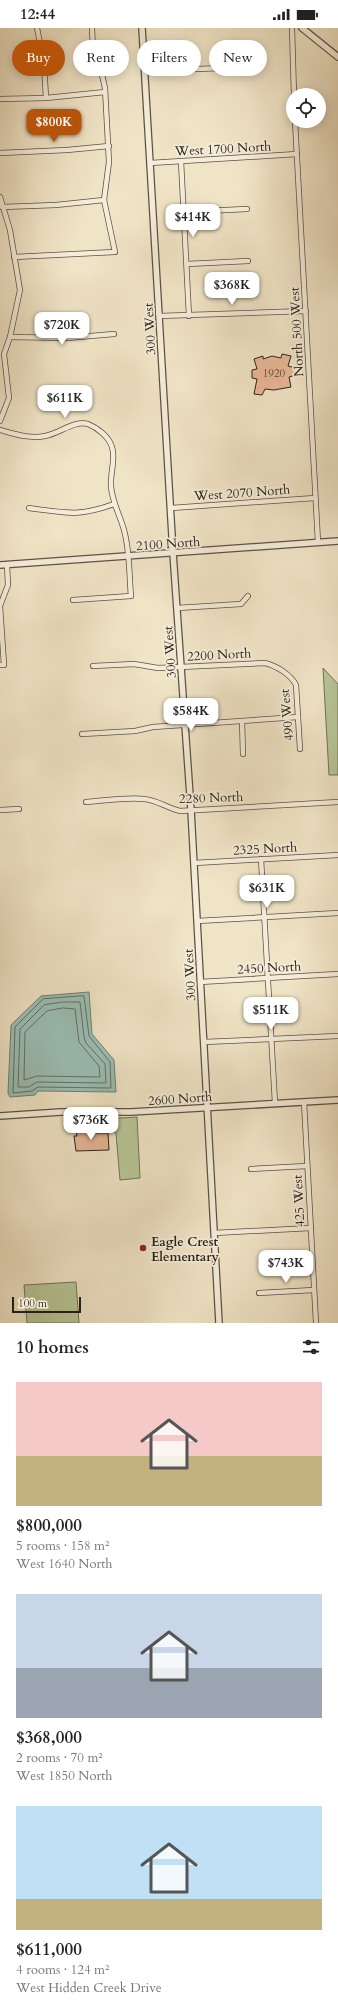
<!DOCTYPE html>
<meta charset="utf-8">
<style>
body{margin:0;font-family:Cardo,serif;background:#f2f2f2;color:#222;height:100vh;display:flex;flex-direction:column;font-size:15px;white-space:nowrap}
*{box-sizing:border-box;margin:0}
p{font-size:13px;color:#767676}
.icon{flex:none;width:22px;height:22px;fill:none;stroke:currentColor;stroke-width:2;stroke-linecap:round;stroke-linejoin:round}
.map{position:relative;height:1295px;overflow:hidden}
.side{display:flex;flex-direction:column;background:#fff;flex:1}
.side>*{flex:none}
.top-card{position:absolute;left:12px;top:12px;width:314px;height:36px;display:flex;gap:8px}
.controls{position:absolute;left:286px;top:60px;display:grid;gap:8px}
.controls a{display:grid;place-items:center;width:40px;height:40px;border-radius:50%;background:#fff;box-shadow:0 2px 10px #0003;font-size:20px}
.scale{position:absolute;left:12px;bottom:10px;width:69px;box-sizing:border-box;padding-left:4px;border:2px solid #2a2218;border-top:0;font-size:11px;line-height:14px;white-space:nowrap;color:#2a2218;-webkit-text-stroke:3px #f5edda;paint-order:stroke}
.price{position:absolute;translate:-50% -34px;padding:0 9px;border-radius:8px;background:#fff;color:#222;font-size:13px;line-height:26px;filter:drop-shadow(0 1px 2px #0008)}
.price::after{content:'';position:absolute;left:50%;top:24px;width:12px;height:9px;margin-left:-6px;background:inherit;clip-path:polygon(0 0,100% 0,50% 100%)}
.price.active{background:#b45309;color:#fff}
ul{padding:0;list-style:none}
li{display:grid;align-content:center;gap:8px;height:212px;padding:0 16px}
li span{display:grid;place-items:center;height:124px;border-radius:0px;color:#555}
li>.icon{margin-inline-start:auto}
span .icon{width:72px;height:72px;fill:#fffc;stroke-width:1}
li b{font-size:17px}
h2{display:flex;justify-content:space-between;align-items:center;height:48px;padding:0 16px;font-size:17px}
.tag{padding:0 14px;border-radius:18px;background:#fff;box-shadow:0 2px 10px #0003;font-size:14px;line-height:36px}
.tag.active{background:#b45309;color:#fff}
.status{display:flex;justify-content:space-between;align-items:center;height:28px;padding:0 20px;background:#fff;direction:ltr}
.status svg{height:11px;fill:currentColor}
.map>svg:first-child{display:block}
.green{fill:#b7c597;stroke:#707458}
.water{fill:#9abfb5;stroke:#6d8076}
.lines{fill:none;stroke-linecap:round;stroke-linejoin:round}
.shore{stroke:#627066;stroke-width:1}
.building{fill:#e9b696;stroke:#2a2218}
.minor-casing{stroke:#5c5244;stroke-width:6}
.tertiary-casing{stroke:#5c5244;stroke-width:8}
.minor{stroke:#f5edda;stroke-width:4.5}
.tertiary{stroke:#f5edda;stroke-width:5.5}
.poi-dot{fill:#8f2418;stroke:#f5edda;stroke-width:1.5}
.labels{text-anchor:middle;stroke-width:3.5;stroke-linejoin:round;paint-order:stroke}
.number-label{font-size:11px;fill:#5a4738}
.street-label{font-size:13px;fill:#2a2218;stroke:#f5edda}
.poi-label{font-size:13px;font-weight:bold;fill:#2a2218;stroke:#f5edda;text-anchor:start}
</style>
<div class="status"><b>12:44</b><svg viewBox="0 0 49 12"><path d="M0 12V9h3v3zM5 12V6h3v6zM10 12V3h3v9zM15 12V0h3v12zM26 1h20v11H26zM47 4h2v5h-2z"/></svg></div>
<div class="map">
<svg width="338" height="1295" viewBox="0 0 338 1295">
<rect width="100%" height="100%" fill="#f0e4c6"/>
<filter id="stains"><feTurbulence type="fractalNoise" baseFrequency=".005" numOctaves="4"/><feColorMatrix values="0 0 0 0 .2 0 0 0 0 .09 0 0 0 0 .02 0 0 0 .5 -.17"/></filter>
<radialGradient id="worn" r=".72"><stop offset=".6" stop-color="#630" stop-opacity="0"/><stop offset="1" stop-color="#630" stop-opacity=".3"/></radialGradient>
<!-- green -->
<g class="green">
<path d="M 323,640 L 338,656 L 338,747 L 329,747 Z"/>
<path d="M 137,1089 L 140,1150 L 120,1152 L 116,1106 L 104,1091 Z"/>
<path d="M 76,1254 L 79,1295 L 27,1295 L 24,1257 Z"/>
</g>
<!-- water -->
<path class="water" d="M 89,964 L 92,1006 L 114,1032 L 116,1064 L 38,1063 L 35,1067 L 10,1069 L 8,1065 L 11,997 L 41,968 Z"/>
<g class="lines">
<!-- shore -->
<g class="shore">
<path d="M 84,968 L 89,1008 L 110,1034 L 111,1060 L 38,1059 L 32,1063 L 13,1065 L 15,999 L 43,971 Z"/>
<path d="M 63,974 L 80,974 L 84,1009 L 86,1015 L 105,1036 L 106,1055 L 37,1054 L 29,1059 L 18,1059 L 20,1001 L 44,977 Z"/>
<path d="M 63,980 L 75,981 L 79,1014 L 99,1038 L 100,1049 L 37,1048 L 24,1052 L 25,1004 L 47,983 Z"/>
</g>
</g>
<!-- building -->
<g class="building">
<path d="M 282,326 L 291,328 L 288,338 L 296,340 L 297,343 L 296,347 L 289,349 L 291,359 L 274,362 L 265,361 L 262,367 L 254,366 L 257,351 L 252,350 L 252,342 L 257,341 L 254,331 L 263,328 L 263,331 L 272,328 L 281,330 Z"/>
<path d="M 76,1103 L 87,1103 L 87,1105 L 108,1105 L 109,1122 L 76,1123 L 74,1108 L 77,1108 Z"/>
</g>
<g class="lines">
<!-- minor casing -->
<g class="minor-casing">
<g id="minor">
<path d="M 37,0 L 44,36 L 46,70"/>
<path d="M 292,0 L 294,67"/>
<path d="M 146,43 L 223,40"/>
<path d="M 0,71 L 46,70 L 105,64"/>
<path d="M 295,93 L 318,514"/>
<path d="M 0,125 L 67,122 L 109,118"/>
<path d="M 181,133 L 189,288"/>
<path d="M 150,135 L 297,126"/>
<path d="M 0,169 L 10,202 L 20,262 L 10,309 L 4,326 L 9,370 L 0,393"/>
<path d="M 2,179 L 56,177 L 104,172"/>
<path d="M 184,184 L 247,181"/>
<path d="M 14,229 L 115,224 L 104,172 L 109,134 L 105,60 L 102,47 L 93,23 L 92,0"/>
<path d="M 187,236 L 248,233"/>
<path d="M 159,288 L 306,283"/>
<path d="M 10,309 L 67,310 L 114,306"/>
<path d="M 0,402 C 15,406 29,411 45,408 C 59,406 74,392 88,396 C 98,400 109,409 112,419 C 116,431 110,445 111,458 C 112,474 120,487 124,502 C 130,523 129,547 131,568 L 73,572"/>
<path d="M 29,480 C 66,485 78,489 114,476"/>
<path d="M 171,480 L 315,470"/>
<path d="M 177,580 L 241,576 L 248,568"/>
<path d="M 0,637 L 4,637 L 0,578 L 8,557 L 7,537"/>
<path d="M 93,638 L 134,636 L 158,640 L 265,635 C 277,638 291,647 296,657 L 300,721"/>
<path d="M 242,693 L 243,726"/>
<path d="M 82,706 L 135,703 L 153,699 L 298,689"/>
<path d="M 86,774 C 105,773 125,769 144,771 C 157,772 167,780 180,783 L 338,774"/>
<path d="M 0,782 L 19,781"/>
<path d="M 261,831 L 275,1075"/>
<path d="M 194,835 L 338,827"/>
<path d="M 197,893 L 338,885"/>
<path d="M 200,954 L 338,946"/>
<path d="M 204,1014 L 338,1008"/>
<path d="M 304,1074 L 316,1295"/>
<path d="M 251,1141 L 307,1138"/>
<path d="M 214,1205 L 311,1200"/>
<path d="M 259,1265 L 314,1262"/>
</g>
</g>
<!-- tertiary casing -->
<g class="tertiary-casing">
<g id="tertiary">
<path d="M 142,0 L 173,525 L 191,782 L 219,1295"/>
<path d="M 302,0 L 338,29"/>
<path d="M 0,537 L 338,513"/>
<path d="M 0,1088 L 61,1084 L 131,1084 L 338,1072"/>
</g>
</g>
<!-- minor -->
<use href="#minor" class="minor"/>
<!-- tertiary -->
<use href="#tertiary" class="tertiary"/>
</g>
<!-- markers -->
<circle class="poi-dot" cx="143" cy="1220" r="4"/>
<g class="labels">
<!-- number labels -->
<g class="number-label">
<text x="274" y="349">1920</text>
</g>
<!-- street labels -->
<g class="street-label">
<text transform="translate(223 120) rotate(-3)" y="5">West 1700 North</text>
<text transform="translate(149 301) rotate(-93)" y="5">300 West</text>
<text transform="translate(296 304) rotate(-93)" y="5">North 500 West</text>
<text transform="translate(242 464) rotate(-4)" y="5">West 2070 North</text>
<text transform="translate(168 515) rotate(-4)" y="5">2100 North</text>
<text transform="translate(169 624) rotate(-94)" y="5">300 West</text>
<text transform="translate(219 626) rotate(-3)" y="5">2200 North</text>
<text transform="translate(286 687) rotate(-95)" y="5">490 West</text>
<text transform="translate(211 769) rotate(-2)" y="5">2280 North</text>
<text transform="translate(265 820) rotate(-3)" y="5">2325 North</text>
<text transform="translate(269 939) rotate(-3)" y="5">2450 North</text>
<text transform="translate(189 947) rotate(-93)" y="5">300 West</text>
<text transform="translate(180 1070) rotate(-4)" y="5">2600 North</text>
<text transform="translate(298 1173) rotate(-93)" y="5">425 West</text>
</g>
<!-- poi labels -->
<g class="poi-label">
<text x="151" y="1218">Eagle Crest<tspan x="151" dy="15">Elementary</tspan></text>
</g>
</g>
<rect width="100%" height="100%" filter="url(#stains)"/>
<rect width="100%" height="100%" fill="url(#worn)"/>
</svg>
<div class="controls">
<a><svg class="icon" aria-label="locate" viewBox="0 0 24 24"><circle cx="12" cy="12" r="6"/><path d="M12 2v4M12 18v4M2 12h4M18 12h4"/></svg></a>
</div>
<div class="scale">100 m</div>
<b class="price active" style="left:54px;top:115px">$800K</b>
<b class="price" style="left:193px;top:210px">$414K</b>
<b class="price" style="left:232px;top:278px">$368K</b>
<b class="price" style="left:62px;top:318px">$720K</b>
<b class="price" style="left:65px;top:391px">$611K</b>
<b class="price" style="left:191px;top:704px">$584K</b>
<b class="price" style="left:267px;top:881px">$631K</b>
<b class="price" style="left:271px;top:1003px">$511K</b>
<b class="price" style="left:91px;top:1113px">$736K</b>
<b class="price" style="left:286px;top:1256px">$743K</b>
<div class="top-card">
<a class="tag active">Buy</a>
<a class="tag">Rent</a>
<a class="tag">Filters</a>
<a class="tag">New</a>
</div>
</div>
<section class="side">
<h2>10 homes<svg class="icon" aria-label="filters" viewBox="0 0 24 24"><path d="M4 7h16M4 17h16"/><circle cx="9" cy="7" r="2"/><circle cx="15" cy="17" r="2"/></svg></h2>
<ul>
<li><span style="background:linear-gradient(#f6c9c9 60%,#c2b280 0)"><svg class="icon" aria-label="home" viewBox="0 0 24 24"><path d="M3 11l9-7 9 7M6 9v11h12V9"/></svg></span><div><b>$800,000</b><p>5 rooms · 158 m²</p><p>West 1640 North</p></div></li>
<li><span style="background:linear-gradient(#c9d6e8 60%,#9aa5b1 0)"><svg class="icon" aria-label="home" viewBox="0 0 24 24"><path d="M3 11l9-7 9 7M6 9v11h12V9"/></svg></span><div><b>$368,000</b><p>2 rooms · 70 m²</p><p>West 1850 North</p></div></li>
<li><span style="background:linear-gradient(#bfe0f5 75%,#c2b280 0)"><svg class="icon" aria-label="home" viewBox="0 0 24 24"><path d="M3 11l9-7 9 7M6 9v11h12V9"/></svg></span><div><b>$611,000</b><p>4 rooms · 124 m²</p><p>West Hidden Creek Drive</p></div></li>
</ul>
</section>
